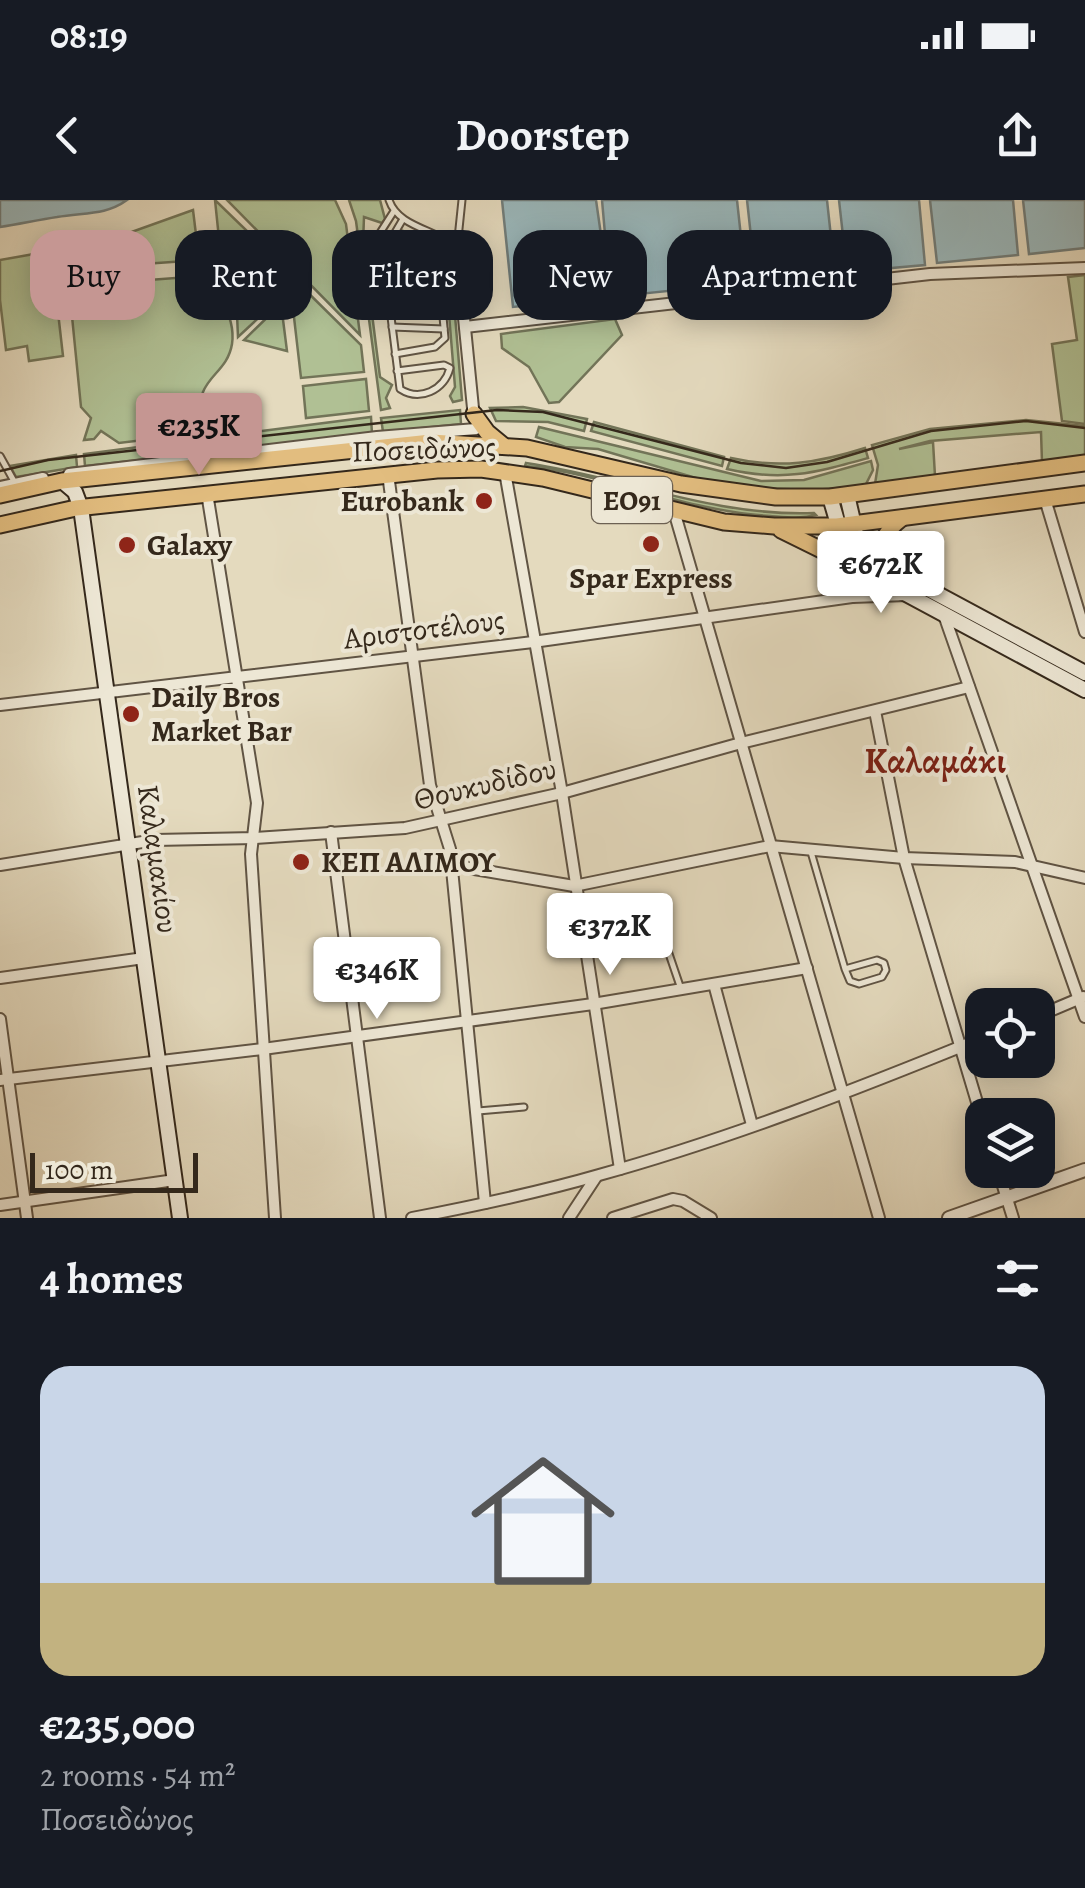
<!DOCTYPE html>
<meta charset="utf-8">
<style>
body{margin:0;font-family:Alegreya,serif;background:#242831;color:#f1f3f6;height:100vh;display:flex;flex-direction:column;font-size:38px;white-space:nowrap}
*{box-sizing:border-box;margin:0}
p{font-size:32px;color:#9ea1a6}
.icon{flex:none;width:55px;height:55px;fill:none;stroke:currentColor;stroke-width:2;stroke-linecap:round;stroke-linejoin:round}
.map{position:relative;height:1018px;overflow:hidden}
.drawer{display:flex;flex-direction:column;background:#171b24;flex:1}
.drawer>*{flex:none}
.banner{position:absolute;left:30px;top:30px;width:1025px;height:90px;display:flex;gap:20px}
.fabs{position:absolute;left:965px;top:788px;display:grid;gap:20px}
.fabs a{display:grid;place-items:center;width:90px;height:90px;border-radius:20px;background:#171b24;box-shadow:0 5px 25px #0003;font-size:50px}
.scale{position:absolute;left:30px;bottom:25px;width:168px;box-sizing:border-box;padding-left:10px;border:5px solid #34281b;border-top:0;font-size:28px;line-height:35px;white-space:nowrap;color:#34281b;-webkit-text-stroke:8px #ede7d5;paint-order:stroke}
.price{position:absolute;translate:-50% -85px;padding:0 22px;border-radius:10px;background:#fff;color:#222;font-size:32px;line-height:65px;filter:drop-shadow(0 2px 5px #0008)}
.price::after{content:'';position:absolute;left:50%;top:60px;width:30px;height:22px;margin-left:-15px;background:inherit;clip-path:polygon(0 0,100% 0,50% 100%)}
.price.selected{background:#c59692;color:#111}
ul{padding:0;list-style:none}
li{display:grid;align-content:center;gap:20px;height:530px;padding:0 40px}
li+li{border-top:2px solid #363941}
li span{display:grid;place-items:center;height:310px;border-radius:30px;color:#555}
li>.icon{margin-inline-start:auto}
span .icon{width:180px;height:180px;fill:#fffc;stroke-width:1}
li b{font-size:42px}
h2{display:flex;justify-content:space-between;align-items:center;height:120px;padding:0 40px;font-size:42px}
.pill{padding:0 35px;border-radius:30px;background:#171b24;box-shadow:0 5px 25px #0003;font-size:35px;line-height:90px}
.pill.selected{background:#c59692;color:#111}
.status{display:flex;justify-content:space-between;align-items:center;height:70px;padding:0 50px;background:#171b24;direction:ltr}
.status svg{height:28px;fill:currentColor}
header{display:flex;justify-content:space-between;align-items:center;height:130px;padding:0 40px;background:#171b24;font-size:45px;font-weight:700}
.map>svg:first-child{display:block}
.green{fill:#b0c094;stroke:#727458;stroke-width:2.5}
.water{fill:#9ab8bc;stroke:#717e7c;stroke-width:2.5}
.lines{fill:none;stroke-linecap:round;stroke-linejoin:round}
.service-casing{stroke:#605444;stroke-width:9}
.minor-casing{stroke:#605444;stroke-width:14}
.tertiary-casing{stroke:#605444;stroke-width:16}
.secondary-casing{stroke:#34281b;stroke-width:18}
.trunk-casing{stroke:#34281b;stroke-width:19}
.service{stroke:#ede7d5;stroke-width:5}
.minor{stroke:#ede7d5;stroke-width:10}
.tertiary{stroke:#ede7d5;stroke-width:12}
.secondary{stroke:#ede7d5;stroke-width:14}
.trunk{stroke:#e2bd7f;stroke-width:15}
.tram{stroke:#34281b;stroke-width:2.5}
.poi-dot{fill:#8f2418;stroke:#ede7d5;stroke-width:4}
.labels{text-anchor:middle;stroke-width:8;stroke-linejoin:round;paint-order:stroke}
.shield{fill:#ede7d5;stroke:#6c6153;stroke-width:2.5}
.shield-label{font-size:28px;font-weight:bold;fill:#34281b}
.street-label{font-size:30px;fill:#34281b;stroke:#ede7d5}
.poi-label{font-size:30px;font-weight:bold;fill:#34281b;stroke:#ede7d5;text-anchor:start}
.quarter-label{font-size:35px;font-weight:bold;fill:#7a1f14;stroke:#ede7d5}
</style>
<div class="status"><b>08:19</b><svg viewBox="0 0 49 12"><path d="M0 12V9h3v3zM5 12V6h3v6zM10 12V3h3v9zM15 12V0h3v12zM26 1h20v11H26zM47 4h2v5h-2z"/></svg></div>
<header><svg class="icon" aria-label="back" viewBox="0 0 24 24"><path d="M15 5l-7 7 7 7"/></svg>Doorstep<svg class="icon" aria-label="share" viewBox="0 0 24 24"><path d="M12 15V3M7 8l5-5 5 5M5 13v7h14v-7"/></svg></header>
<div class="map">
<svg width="1085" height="1018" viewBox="0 0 1085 1018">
<rect width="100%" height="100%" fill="#e4dabe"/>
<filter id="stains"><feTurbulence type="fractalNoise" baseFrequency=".002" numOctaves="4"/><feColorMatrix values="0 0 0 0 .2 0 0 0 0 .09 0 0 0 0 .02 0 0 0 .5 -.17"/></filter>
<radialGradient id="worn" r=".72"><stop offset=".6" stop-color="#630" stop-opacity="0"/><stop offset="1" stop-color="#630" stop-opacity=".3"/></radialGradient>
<!-- green -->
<g class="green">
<path d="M 215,0 L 277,60 L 282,96 L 238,137 L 237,114 L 224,87 Z"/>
<path d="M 227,0 L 335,0 L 346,24 L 360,135 Z"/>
<path d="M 349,0 L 380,0 L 385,19 L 382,23 L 364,17 L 363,44 L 374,47 L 366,67 L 380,177 L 392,185 L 386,198 L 390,208 L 381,210 L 356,21 Z"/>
<path d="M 193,10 L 198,51 L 186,61 L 129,65 L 110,43 L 109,40 Z"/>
<path d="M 403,31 L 441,44 L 450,55 L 462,200 L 453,202 L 450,196 L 455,187 L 444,54 L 431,45 L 402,38 Z"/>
<path d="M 104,40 L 108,53 L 119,66 L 103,66 L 94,77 L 67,81 L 62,50 Z"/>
<path d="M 51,51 L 63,156 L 29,161 L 27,146 L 6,150 L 0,100 L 0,60 Z"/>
<path d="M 289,74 L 361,145 L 364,172 L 301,178 Z"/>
<path d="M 215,75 C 218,100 236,117 232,144 C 228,168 210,174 203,192 C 199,203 202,221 202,233 L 119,243 L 101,231 L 94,239 L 84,240 L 91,218 L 81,207 L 69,86 Z"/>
<path d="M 1085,75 L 1085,224 L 1062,221 L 1052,144 L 1077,140 L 1068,77 Z"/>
<path d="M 281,104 L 287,151 L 244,140 Z"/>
<path d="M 615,119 L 622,135 L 559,202 L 549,203 L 529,167 L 502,148 L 501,134 Z"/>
<path d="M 366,179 L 369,211 L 306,218 L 303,186 Z"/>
<path d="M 523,207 L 587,219 L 584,231 L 548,222 L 496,221 L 490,208 Z"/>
<path d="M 460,210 L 461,224 L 383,232 L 381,218 Z"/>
<path d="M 371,217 L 372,234 L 85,266 L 84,254 Z"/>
<path d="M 1026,220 L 1085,226 L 1085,256 L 1042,262 L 1041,232 L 930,241 L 899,249 L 933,242 L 935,276 L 875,284 L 878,265 L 872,245 L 930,229 Z"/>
<path d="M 594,222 L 724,257 L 722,266 L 591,231 Z"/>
<path d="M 539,227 L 761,281 L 804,280 L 871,261 L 873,270 L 865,286 L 813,290 L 751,288 L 706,281 L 598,249 L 565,247 L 536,237 Z"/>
<path d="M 865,248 L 868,258 C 814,273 783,282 727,269 L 731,258 C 780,269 818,263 865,248 Z"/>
<path d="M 76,255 L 77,267 L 16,277 L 10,266 Z"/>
<path d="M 526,263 C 623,277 714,317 814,313 L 816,315 C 801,319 785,317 770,316 C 685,311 608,274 525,266 Z"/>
</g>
<!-- water -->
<g class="water">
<path d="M 0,0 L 127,0 C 105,16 83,12 57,17 C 38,20 19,24 0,27 Z"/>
<path d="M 502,0 L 596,0 L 601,35 L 605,34 L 602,0 L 737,0 L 746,83 L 513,107 Z"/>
<path d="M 747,0 L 827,0 L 835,74 L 756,82 Z"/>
<path d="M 839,0 L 919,0 L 925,65 L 847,72 Z"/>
<path d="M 930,0 L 1013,0 L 1018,55 L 937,63 Z"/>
<path d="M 1023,0 L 1085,0 L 1085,48 L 1029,54 Z"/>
</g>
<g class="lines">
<!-- service casing -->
<g class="service-casing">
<g id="service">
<path d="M 389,0 C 398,27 435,29 455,46"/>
<path d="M 394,11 L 378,36 L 383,53 L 400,189 C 420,202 444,190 450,168 L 444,165 L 397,171"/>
<path d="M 393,38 L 430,49 L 437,54 L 445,138 L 435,147 L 395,154"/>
<path d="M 457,48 L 462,0"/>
<path d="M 383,53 L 403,19"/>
<path d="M 384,60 L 439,68"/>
<path d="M 386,80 L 441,87"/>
<path d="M 389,104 L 441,108"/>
<path d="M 392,127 L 444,129"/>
<path d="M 0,256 L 15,283"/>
<path d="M 811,652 L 845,769 L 850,781 L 859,784 L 882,777 L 886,770 L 884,763 L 877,760 L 845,769"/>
<path d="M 643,738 L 666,745 L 681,789"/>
<path d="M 478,911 L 524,907"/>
</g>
</g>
<!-- minor casing -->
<g class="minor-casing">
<g id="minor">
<path d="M 457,48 L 474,218"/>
<path d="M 465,127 L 930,74 L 1085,68"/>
<path d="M 505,272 L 562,593 L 620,969"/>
<path d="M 69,274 L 377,237 L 476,229"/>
<path d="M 388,274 L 430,585 L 450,649 L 485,1003"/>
<path d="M 0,287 L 43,278"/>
<path d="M 207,293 L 257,603 L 251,654 L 275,1018"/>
<path d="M 1045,299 L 1085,432"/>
<path d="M 674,311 L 879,1018"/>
<path d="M 852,397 L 861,387 L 858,368"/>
<path d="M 944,415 L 1085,817"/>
<path d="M 0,505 L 533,442 L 852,397 L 907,395"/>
<path d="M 875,511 L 904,658 L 982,919"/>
<path d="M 331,632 L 380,1018"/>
<path d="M 0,665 L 155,640 L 255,638 L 405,628 L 562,593 L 741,543 L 969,487"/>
<path d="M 451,665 L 574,686 L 770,646 L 904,658 L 1015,662 L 1085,678"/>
<path d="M 0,778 L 144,758"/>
<path d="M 714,784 L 752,925"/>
<path d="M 1038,816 L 1083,797"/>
<path d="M 0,819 L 27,1018"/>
<path d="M 0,880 L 263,849 L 593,804 L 807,768"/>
<path d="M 998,970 L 1013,1018"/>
<path d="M 0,1005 L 175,980"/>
<path d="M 412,1018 C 474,1006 537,993 599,975 C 729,939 857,889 982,838"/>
<path d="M 569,1018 L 596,977"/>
<path d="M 613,1018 L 673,999 L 683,1001 L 711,1018"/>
</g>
</g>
<!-- tertiary casing -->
<g class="tertiary-casing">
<path id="tertiary" d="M 949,1018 L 1085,970"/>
</g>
<!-- secondary casing -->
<g class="secondary-casing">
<g id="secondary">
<path d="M 62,281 L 75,292 L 81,308 L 180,1018"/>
<path d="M 847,295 L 856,334 L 876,361 L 1085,473"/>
<path d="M 830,297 L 845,348 L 858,368 L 1085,490"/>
</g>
</g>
<!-- trunk casing -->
<g class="trunk-casing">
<g id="trunk">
<path d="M 474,214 L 487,232 L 504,246"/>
<path d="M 0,295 L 62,281 L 431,242 L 527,248 L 681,284 L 776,297 L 830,297 L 1085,263"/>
<path d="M 0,325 L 76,308 L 437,270 L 481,269 L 543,278 L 724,322 L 774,326 L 837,326 L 1085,294"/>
<path d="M 781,330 L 858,368"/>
<path d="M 889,369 C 878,346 882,333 902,318"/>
</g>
</g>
<!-- service -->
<use href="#service" class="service"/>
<!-- minor -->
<use href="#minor" class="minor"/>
<!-- tertiary -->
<use href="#tertiary" class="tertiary"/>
<!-- secondary -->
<use href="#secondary" class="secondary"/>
<!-- trunk -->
<use href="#trunk" class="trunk"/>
<!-- tram -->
<path class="tram" d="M 0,271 L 48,260 L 497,210 L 543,212 L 741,263 L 786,268 L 827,262 L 931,231 L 1026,221 L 1085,228"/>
</g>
<!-- markers -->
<g class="poi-dot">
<circle cx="484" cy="301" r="10"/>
<circle cx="651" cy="344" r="10"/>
<circle cx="127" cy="345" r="10"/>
<circle cx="131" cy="514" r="10"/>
<circle cx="301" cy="662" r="10"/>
</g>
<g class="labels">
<!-- shield labels -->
<rect class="shield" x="592" y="277" width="80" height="46" rx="8"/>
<g class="shield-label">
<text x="632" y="310">ΕΟ91</text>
</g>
<!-- street labels -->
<g class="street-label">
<text transform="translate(424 249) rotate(-2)" y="10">Ποσειδώνος</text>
<text transform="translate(424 429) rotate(-7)" y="10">Αριστοτέλους</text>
<text transform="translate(485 584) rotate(-13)" y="10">Θουκυδίδου</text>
<text transform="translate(158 659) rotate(82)" y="10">Καλαμακίου</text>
</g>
<!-- poi labels -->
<g class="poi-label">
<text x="464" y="311" text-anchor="end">Eurobank</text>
<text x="147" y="355">Galaxy</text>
<text x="651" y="388" text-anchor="middle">Spar Express</text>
<text x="151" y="507">Daily Bros<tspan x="151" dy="34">Market Bar</tspan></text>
<text x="321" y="672">ΚΕΠ ΑΛΙΜΟΥ</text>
</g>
<!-- quarter labels -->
<g class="quarter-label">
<text x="935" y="573">Καλαμάκι</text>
</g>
</g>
<rect width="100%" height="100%" filter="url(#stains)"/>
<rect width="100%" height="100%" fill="url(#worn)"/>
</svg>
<div class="fabs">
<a><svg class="icon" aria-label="locate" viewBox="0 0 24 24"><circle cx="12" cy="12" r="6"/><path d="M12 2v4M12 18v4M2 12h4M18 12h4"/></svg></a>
<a><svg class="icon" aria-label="layers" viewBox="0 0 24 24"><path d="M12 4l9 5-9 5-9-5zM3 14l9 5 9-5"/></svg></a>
</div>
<div class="scale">100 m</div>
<b class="price selected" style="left:199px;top:278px">€235K</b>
<b class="price" style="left:881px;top:416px">€672K</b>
<b class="price" style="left:610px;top:778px">€372K</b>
<b class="price" style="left:377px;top:822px">€346K</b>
<div class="banner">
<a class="pill selected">Buy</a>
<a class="pill">Rent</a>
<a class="pill">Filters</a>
<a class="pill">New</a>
<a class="pill">Apartment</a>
</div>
</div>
<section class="drawer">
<h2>4 homes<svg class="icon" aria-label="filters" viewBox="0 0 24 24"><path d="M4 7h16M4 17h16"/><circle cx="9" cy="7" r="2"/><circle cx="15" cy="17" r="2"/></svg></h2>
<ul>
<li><span style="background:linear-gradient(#c9d6e8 70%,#c2b280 0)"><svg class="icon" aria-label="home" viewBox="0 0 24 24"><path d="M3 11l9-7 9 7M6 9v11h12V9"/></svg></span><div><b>€235,000</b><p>2 rooms · 54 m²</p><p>Ποσειδώνος</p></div></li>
</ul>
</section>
